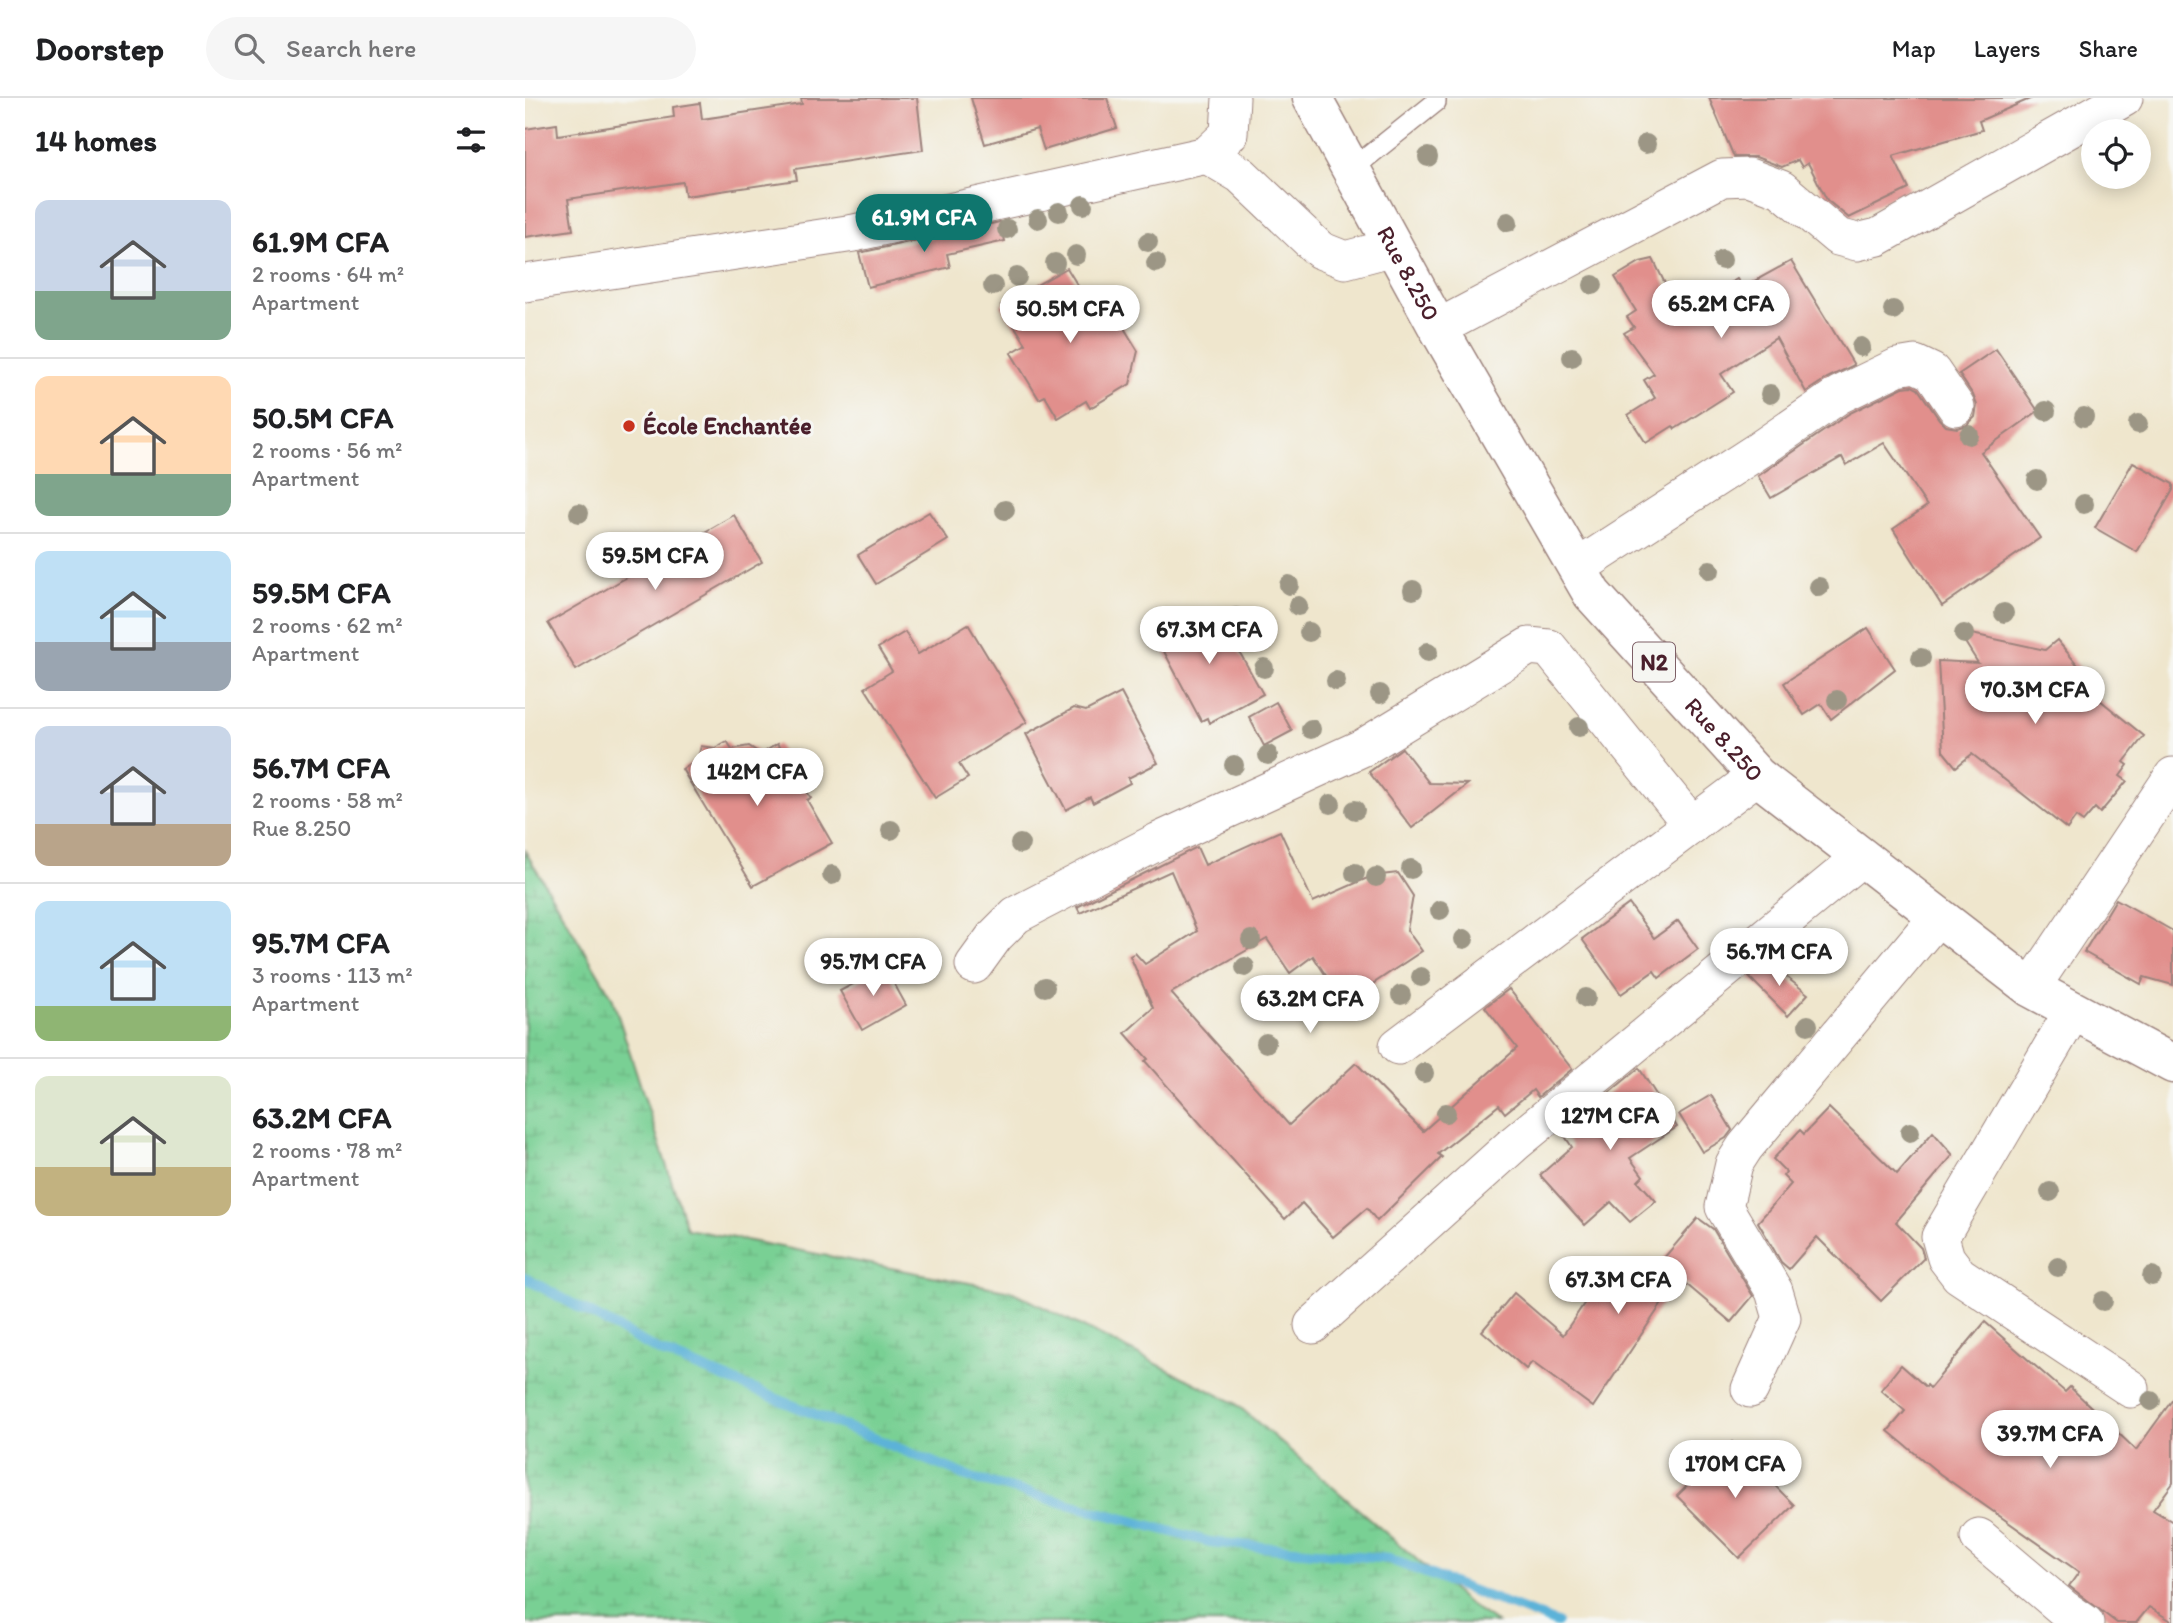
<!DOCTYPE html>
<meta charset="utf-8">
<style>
body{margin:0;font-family:Itim,sans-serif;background:#f6f6f6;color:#202124;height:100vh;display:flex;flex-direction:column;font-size:26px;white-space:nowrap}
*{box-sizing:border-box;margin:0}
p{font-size:23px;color:#757577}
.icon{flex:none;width:38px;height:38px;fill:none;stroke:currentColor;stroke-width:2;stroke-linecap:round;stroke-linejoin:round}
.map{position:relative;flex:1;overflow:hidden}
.panel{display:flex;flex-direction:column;background:#fff;width:525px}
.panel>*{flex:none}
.controls{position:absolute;left:1556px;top:21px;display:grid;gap:14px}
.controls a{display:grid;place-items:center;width:70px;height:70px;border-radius:50%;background:#fff;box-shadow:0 4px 18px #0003;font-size:35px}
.price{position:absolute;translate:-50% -60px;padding:0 16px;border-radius:24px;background:#fff;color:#222;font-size:23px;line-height:46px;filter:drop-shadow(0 2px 4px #0008)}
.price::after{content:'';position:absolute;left:50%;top:42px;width:21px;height:16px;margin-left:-10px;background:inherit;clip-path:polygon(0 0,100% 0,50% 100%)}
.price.selected{background:#0f766e;color:#fff}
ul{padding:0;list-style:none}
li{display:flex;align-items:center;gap:21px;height:175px;padding:0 35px}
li+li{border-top:2px solid #e0e0e0}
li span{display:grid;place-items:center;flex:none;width:196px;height:140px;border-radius:14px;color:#555}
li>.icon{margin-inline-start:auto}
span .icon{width:84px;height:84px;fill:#fffc;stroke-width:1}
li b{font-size:30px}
h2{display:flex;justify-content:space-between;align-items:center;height:84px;padding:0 35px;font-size:30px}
header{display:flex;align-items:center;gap:42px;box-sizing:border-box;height:98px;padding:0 35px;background:#fff;border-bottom:2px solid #e0e0e0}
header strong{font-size:33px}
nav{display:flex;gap:38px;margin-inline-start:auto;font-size:24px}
.search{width:490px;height:63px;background:#f6f6f6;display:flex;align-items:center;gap:18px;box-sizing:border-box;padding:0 24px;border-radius:38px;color:#757577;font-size:26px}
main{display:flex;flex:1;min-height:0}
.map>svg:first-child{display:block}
.wetland{fill:url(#wetland-marsh);stroke:#627860;stroke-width:2}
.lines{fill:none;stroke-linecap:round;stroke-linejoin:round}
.stream{stroke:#5bb2d8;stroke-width:10}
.building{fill:#e18f8c}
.lane-casing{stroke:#9c827c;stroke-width:22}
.street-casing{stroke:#9c827c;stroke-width:39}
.highway-casing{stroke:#9c827c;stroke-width:41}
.lane{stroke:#fff;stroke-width:19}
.street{stroke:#fff;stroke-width:37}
.highway{stroke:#fff;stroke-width:38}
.tree{fill:#9c9685}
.poi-dot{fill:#c8321e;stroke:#f6f6f2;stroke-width:2.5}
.labels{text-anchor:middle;stroke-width:6;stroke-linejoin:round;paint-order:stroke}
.shield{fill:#f6f6f2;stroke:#7e6067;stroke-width:2}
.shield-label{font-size:23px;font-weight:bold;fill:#4a1f2b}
.street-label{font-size:24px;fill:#4a1f2b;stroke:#f6f6f2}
.poi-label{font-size:24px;font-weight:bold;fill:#4a1f2b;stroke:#f6f6f2;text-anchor:start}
</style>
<header>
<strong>Doorstep</strong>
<div class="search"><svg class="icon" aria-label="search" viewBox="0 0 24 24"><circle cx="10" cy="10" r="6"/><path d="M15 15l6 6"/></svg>Search here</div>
<nav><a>Map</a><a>Layers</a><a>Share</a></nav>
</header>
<main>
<section class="panel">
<h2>14 homes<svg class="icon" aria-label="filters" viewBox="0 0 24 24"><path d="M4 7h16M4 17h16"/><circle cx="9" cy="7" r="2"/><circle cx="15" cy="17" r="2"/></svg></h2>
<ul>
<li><span style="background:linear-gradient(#c9d6e8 65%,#7fa58c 0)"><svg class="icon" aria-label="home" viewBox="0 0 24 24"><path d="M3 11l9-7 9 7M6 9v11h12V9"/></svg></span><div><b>61.9M CFA</b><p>2 rooms · 64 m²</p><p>Apartment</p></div></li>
<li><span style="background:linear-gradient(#ffd9b3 70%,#7fa58c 0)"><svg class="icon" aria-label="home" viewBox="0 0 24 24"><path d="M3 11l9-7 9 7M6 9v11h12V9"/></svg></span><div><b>50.5M CFA</b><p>2 rooms · 56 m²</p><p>Apartment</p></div></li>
<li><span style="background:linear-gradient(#bfe0f5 65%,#9aa5b1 0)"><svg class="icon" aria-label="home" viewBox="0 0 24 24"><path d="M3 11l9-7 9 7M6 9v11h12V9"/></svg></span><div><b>59.5M CFA</b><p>2 rooms · 62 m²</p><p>Apartment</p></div></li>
<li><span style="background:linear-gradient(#c9d6e8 70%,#b9a48a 0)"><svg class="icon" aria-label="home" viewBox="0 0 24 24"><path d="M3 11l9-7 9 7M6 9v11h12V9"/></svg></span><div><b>56.7M CFA</b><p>2 rooms · 58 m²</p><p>Rue 8.250</p></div></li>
<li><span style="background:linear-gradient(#bfe0f5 75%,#8fb573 0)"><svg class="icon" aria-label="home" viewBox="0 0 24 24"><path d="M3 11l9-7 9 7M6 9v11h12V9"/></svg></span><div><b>95.7M CFA</b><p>3 rooms · 113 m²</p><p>Apartment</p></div></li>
<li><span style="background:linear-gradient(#dfe7d0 65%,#c2b280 0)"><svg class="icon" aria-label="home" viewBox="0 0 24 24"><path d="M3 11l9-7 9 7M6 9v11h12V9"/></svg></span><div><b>63.2M CFA</b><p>2 rooms · 78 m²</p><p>Apartment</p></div></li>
</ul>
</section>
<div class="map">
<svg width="1648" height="1525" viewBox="0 0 1648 1525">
<defs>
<pattern id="wetland-marsh" width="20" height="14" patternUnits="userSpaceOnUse" patternTransform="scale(1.75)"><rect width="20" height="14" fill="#79d094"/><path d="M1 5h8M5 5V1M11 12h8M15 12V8" fill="none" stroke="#6ab280"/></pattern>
</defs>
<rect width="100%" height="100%" fill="#f6f6f2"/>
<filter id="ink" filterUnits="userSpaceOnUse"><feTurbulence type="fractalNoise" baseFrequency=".0143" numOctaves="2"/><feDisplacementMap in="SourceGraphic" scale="14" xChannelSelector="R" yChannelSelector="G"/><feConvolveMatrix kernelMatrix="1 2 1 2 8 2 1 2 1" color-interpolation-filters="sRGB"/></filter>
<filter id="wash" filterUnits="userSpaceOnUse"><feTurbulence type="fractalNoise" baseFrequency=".00686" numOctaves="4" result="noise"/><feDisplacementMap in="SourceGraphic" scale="28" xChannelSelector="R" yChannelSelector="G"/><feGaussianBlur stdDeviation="1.57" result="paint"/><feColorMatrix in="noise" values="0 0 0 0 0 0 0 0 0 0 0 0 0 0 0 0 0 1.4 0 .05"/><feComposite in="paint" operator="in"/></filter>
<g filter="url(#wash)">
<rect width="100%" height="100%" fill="#efe6cd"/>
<!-- wetland -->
<path class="wetland" d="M 0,753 L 87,899 L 162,1131 L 486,1193 L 710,1305 L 941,1504 L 972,1525 L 0,1525 Z"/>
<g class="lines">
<!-- stream -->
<path class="stream" d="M 0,1180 L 134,1253 L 447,1380 L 685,1444 L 864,1461 L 1032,1525"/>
</g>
<g id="blocks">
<!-- building -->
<g class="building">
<path d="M 276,0 L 392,0 L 398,52 L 270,71 L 272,82 L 189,94 L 160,98 L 158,84 L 43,101 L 48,132 L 0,139 L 0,31 L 32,26 L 33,37 L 149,19 L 148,9 L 175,5 L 177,21 L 277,6 Z"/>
<path d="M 446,0 L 582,0 L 592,30 L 519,52 L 512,31 L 460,46 Z"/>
<path d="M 1184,0 L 1507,0 L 1454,23 L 1457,32 L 1368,58 L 1384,91 L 1324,120 L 1302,102 L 1283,65 L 1277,69 L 1273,62 L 1257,69 L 1231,59 L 1209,59 Z"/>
<path d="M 475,124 L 480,143 L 422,156 L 425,169 L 343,189 L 334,155 Z"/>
<path d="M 1128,161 L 1153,212 L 1183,194 L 1185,198 L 1212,181 L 1217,190 L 1266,163 L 1329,267 L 1302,280 L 1281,294 L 1251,240 L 1196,276 L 1208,294 L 1150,331 L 1148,328 L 1121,345 L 1103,317 L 1130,300 L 1119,282 L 1129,276 L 1099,235 L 1109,229 L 1102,219 L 1111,213 L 1090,179 L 1115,164 Z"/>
<path d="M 542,170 L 567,211 L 582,202 L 613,253 L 605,286 L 565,310 L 561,303 L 533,320 L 520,298 L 514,301 L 486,255 L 501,246 L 476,207 Z"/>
<path d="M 1471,251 L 1513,313 L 1456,354 L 1515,440 L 1417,508 L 1368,431 L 1402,408 L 1359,345 L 1321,367 L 1317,359 L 1246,400 L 1233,378 L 1325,315 L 1378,289 L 1387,288 L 1393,291 L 1414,321 L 1421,328 L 1432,330 L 1442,327 L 1450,319 L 1452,307 L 1448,297 L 1434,276 Z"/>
<path d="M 1608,364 L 1648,386 L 1648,392 L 1612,454 L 1570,430 Z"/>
<path d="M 404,414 L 423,442 L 351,486 L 333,457 Z"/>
<path d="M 209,417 L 237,464 L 51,572 L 23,525 Z"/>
<path d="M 674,512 L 679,520 L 692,514 L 738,596 L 684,625 L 682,620 L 676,623 L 634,544 L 639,541 L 637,536 Z"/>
<path d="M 443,526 L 502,624 L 434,666 L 443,680 L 410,700 L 340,590 L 367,573 L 353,550 L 380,534 L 393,556 Z"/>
<path d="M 1343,530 L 1370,571 L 1306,621 L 1296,606 L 1279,617 L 1259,585 Z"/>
<path d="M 1433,533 L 1520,552 L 1532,542 L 1561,577 L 1553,584 L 1619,638 L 1599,664 L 1603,667 L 1595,678 L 1602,683 L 1575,715 L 1570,710 L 1558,724 L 1551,719 L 1542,731 L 1447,656 L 1431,669 L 1418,653 L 1413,563 L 1453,565 Z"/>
<path d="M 596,595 L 633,665 L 603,680 L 605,685 L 568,705 L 565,699 L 541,712 L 501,636 L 549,610 L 561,613 Z"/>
<path d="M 751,604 L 767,633 L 739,648 L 724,619 Z"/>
<path d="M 202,643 L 207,651 L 224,648 L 236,656 L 252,646 L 286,700 L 282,702 L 307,745 L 228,788 L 157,671 L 173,661 L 176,648 L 190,650 Z"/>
<path d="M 877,650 L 904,685 L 943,686 L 887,730 L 844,674 Z"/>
<path d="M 755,733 L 788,804 L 847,778 L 873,775 L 888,798 L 882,832 L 897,853 L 819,905 L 788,858 L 765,875 L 742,841 L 646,895 L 764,1027 L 831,965 L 898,1033 L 992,950 L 960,909 L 984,891 L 1047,971 L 1013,999 L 1008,992 L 980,1015 L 974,1007 L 913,1056 L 917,1059 L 852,1123 L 842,1110 L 808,1139 L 777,1105 L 760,1121 L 620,963 L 623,961 L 600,935 L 628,910 L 605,858 L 610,855 L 620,866 L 672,833 L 646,773 L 555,815 L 552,809 L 672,749 L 680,767 Z"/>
<path d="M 1591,801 L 1648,833 L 1648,887 L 1619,879 L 1616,886 L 1559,854 Z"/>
<path d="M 1104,806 L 1129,840 L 1153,823 L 1173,851 L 1134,880 L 1129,873 L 1096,896 L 1057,841 Z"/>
<path d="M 1242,864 L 1283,896 L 1263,918 L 1224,879 Z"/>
<path d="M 360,869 L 381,907 L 337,932 L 315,893 Z"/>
<path d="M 1114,970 L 1152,1029 L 1105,1060 L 1118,1078 L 1113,1083 L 1131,1103 L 1105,1124 L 1086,1104 L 1060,1127 L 1015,1077 L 1047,1049 L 1037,1034 Z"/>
<path d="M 1186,997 L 1207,1032 L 1201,1040 L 1177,1054 L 1154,1016 Z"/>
<path d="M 1304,1010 L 1372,1076 L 1408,1034 L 1428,1057 L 1371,1124 L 1396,1150 L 1399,1160 L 1356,1203 L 1292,1139 L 1264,1171 L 1256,1164 L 1233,1124 L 1266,1086 L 1258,1078 L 1261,1074 L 1248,1061 L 1275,1032 L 1279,1036 Z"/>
<path d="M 1173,1120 L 1188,1131 L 1228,1198 L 1206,1224 L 1154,1180 L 1068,1309 L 1007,1264 L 1001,1271 L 957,1233 L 989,1195 L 1038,1237 L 1075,1182 L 1103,1202 Z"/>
<path d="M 1460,1224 L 1540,1294 L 1545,1289 L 1611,1352 L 1648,1301 L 1648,1385 L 1628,1412 L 1648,1424 L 1648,1524 L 1624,1509 L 1611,1525 L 1592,1525 L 1544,1488 L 1554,1474 L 1415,1376 L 1363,1333 L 1380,1313 L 1356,1292 L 1376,1267 L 1401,1289 L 1402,1287 L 1405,1290 Z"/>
<path d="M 1207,1344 L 1269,1407 L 1214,1460 L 1152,1398 Z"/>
</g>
</g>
</g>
<g filter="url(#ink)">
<use href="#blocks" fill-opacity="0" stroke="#9c827c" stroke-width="2"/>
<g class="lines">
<!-- lane casing -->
<g class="lane-casing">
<path id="lane" d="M 826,72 L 911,4 L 911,0"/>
</g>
<!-- street casing -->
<g class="street-casing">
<g id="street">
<path d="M 682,57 L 716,77 L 795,152 L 820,162 L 869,149"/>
<path d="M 0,185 L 329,135 L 682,57 L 704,36 L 706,0"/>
<path d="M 913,230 L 1197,80 L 1224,79 L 1256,91 L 1313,139 L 1332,144 L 1353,139 L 1599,0"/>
<path d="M 1052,470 L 1234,352 L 1314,297 L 1372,269 L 1390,266 L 1407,274 L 1431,309"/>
<path d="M 449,867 L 470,838 L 491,817 L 634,743 L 839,649 L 1004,548 L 1024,550 L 1167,727"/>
<path d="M 1506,890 L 1648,678"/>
<path d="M 1548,913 L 1415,1139 L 1421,1160 L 1434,1177 L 1606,1291"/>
<path d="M 873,948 L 1232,678"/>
<path d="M 788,1227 L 990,1045 L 1337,759"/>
<path d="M 1225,1291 L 1257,1220 L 1249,1193 L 1199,1109 L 1209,1066 L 1220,1049 L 1413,818"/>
<path d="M 1454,1439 L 1538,1510 L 1560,1525"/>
</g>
</g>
<!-- highway casing -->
<g class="highway-casing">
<g id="highway">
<path id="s1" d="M 787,0 L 913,230 L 1067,496 L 1232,678 L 1506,890 L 1648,966"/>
</g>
</g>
<!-- lane -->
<use href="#lane" class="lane"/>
<!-- street -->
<use href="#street" class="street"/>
<!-- highway -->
<use href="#highway" class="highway"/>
</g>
<!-- trees -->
<g class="tree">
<circle cx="1121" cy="46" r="10"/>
<circle cx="903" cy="59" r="10"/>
<circle cx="558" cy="107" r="10"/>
<circle cx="534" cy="114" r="10"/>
<circle cx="513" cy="121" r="10"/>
<circle cx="983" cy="124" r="10"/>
<circle cx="482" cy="131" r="10"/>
<circle cx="623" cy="144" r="10"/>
<circle cx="551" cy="157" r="10"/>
<circle cx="1197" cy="162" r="10"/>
<circle cx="530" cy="165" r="10"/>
<circle cx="631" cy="165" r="10"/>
<circle cx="492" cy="179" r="10"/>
<circle cx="1068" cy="187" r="10"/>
<circle cx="468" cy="188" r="10"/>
<circle cx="1368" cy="212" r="10"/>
<circle cx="1336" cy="249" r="10"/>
<circle cx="1047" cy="259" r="10"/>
<circle cx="1245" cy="296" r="10"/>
<circle cx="1521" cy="313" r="10"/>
<circle cx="1559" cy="319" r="10"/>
<circle cx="1613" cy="326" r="10"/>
<circle cx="1444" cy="337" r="10"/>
<circle cx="1512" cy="382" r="10"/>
<circle cx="1559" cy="406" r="10"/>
<circle cx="480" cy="412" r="10"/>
<circle cx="54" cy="415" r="10"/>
<circle cx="1185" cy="472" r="10"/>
<circle cx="764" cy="487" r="10"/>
<circle cx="1294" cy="489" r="10"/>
<circle cx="888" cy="492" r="10"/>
<circle cx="773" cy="508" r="10"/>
<circle cx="1479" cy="515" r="10"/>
<circle cx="711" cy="519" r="10"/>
<circle cx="784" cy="534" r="10"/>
<circle cx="1439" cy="536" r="10"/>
<circle cx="725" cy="543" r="10"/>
<circle cx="903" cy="554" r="10"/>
<circle cx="1396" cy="560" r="10"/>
<circle cx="739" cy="570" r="10"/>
<circle cx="811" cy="583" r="10"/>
<circle cx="855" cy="596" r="10"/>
<circle cx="1312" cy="602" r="10"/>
<circle cx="1054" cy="629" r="10"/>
<circle cx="786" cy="631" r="10"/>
<circle cx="743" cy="657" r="10"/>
<circle cx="709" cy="667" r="10"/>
<circle cx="806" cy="706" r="10"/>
<circle cx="830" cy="712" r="10"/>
<circle cx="366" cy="732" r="10"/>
<circle cx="495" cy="746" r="10"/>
<circle cx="886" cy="771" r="10"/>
<circle cx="830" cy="775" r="10"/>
<circle cx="307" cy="777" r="10"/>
<circle cx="851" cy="779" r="10"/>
<circle cx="915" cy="812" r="10"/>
<circle cx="939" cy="841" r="10"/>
<circle cx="726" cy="842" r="10"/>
<circle cx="720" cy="869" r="10"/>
<circle cx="896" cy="879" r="10"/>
<circle cx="520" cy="889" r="10"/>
<circle cx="876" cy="897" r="10"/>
<circle cx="1061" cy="900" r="10"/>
<circle cx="1283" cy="927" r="10"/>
<circle cx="741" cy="945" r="10"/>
<circle cx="899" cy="975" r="10"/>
<circle cx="921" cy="1015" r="10"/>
<circle cx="1385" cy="1034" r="10"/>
<circle cx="1525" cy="1094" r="10"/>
<circle cx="1533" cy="1169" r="10"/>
<circle cx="1627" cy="1178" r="10"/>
<circle cx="1578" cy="1203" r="10"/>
<circle cx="1626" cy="1303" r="10"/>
</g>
</g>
<!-- markers -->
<circle class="poi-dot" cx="104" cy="328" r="7"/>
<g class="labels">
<!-- shield labels -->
<rect class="shield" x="1108" y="544.5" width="42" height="39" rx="5"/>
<g class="shield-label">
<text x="1129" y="572">N2</text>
</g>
<!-- street labels -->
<g class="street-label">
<text dy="8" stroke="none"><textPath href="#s1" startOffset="200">Rue 8.250</textPath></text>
<text dy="8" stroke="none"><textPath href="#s1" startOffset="766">Rue 8.250</textPath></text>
</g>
<!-- poi labels -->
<g class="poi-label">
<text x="118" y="336">École Enchantée</text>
</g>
</g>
</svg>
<div class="controls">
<a><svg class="icon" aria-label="locate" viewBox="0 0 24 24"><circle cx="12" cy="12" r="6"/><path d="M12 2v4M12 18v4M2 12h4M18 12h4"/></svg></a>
</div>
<b class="price selected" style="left:399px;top:156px">61.9M CFA</b>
<b class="price" style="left:1196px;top:242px">65.2M CFA</b>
<b class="price" style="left:545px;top:247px">50.5M CFA</b>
<b class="price" style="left:130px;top:494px">59.5M CFA</b>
<b class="price" style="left:684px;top:568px">67.3M CFA</b>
<b class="price" style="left:1510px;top:628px">70.3M CFA</b>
<b class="price" style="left:232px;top:710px">142M CFA</b>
<b class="price" style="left:1254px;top:890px">56.7M CFA</b>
<b class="price" style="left:348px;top:900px">95.7M CFA</b>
<b class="price" style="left:785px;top:937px">63.2M CFA</b>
<b class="price" style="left:1085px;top:1054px">127M CFA</b>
<b class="price" style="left:1093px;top:1218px">67.3M CFA</b>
<b class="price" style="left:1525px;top:1372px">39.7M CFA</b>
<b class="price" style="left:1210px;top:1402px">170M CFA</b>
</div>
</main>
